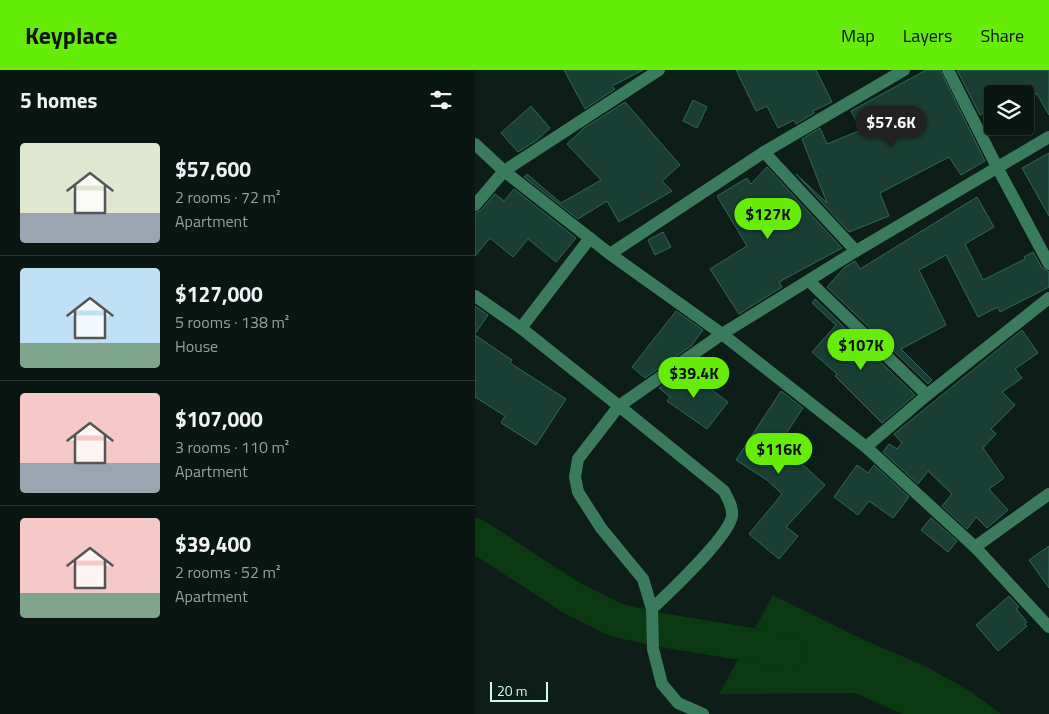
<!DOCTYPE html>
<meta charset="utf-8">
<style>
body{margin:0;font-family:"Titillium Web",sans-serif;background:#182320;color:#f1f3f6;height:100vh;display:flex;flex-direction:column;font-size:19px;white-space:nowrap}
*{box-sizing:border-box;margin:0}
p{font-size:16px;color:#999f9f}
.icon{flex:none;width:28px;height:28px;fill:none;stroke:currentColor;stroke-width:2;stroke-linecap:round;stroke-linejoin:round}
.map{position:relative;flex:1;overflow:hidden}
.sheet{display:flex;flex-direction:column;background:#0a1612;width:475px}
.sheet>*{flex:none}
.tools{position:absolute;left:509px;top:15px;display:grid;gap:10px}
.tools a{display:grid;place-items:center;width:50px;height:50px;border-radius:5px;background:#0a1612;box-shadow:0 1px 4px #0004,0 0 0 1px #2a3532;font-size:25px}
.scale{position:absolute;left:15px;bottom:12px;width:58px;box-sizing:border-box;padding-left:5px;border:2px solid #ccfdea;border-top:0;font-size:14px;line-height:18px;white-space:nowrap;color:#ccfdea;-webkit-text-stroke:4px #0d1e18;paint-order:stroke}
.price{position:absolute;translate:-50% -42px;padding:0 11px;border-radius:18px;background:#65ec09;color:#111;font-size:16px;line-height:32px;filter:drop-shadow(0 1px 2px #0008)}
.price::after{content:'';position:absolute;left:50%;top:30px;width:15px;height:11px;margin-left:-8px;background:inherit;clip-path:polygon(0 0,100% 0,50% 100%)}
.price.active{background:#222;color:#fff}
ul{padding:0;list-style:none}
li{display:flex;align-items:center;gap:15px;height:125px;padding:0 20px}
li+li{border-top:1px solid #2a3532}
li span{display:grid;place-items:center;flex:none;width:140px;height:100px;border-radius:5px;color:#555}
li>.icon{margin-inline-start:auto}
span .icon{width:60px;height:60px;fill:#fffc;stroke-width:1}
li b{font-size:21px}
h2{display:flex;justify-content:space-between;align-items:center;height:60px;padding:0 20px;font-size:21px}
header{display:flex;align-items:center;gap:30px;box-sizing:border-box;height:70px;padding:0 25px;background:#65ec09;color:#111}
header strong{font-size:24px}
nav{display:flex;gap:28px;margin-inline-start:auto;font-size:18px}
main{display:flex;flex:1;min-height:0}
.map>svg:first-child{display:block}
.water{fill:#0b3911}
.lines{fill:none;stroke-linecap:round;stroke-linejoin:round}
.river{stroke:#0b3911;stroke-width:34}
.building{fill:#1a3e33;stroke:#2d6957}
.minor{stroke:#3a7b5d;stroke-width:12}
</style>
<header>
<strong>Keyplace</strong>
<nav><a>Map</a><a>Layers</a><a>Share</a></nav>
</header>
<main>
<section class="sheet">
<h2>5 homes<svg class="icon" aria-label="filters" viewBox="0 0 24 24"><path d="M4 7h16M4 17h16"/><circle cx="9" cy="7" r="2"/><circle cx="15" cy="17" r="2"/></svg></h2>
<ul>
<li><span style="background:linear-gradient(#dfe7d0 70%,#9aa5b1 0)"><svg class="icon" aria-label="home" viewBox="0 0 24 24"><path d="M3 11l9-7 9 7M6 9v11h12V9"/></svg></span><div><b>$57,600</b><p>2 rooms · 72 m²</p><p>Apartment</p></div></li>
<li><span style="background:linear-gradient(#bfe0f5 75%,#7fa58c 0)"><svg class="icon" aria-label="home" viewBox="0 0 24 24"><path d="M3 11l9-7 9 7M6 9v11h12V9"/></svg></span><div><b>$127,000</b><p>5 rooms · 138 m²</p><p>House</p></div></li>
<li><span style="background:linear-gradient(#f6c9c9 70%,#9aa5b1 0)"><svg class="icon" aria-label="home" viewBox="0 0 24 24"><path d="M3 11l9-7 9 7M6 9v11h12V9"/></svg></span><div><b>$107,000</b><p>3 rooms · 110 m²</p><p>Apartment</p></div></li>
<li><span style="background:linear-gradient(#f6c9c9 75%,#7fa58c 0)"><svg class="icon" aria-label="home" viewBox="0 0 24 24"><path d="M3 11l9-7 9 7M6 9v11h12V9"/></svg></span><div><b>$39,400</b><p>2 rooms · 52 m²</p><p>Apartment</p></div></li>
</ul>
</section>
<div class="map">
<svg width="574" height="644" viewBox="0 0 574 644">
<rect width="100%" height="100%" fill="#0d1e18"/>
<!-- water -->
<path class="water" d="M 298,525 L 387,569 L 450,596 L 495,621 L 526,644 L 427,644 L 380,623 L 244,624 Z"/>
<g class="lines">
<!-- river -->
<path class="river" d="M 0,465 L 97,528 L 141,550 L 186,560 L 271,574 L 315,583"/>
</g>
<!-- building -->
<g class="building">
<path d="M 89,0 L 168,0 L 137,16 L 140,19 L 110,39 Z"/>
<path d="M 261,0 L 341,0 L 357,32 L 338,41 L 339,43 L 321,54 L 319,50 L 303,58 L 292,36 L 281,41 Z"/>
<path d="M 451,0 L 465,0 L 510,91 L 486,105 L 474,87 L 405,123 L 414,146 L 374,162 L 321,104 L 352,133 L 327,69 L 345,58 L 352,74 L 386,60 L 376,41 Z"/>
<path d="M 482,0 L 574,0 L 574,45 L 562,24 L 518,24 L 518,38 L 505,45 Z"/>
<path d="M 218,30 L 232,37 L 222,58 L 208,51 Z"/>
<path d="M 150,32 L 205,95 L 187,111 L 197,121 L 144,152 L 132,131 L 103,149 L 49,107 L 52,104 L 86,133 L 126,110 L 92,74 L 109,58 Z"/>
<path d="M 56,36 L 75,58 L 62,70 L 43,82 L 26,63 Z"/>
<path d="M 574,83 L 574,146 L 547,98 Z"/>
<path d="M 292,97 L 367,178 L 304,212 L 307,217 L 264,244 L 235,199 L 272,176 L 242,126 L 272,108 L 276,114 Z"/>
<path d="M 39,119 L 101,168 L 81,192 L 53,169 L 38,187 L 15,168 L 0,186 L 0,143 L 6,140 L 20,124 L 29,131 Z"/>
<path d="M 502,127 L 519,157 L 490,174 L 508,210 L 550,189 L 549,187 L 558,182 L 567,198 L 574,202 L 574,217 L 525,242 L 523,237 L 503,247 L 471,185 L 444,200 L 471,255 L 426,279 L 457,310 L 453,314 L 352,217 L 370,197 L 380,191 L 385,199 Z"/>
<path d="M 188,162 L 196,177 L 180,185 L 173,170 Z"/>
<path d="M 340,229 L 440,325 L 407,353 L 360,306 L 362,304 L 337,282 L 361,255 L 337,233 Z"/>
<path d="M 0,236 L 13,245 L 0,264 Z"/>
<path d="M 201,241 L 228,260 L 216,276 L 170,308 L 157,297 Z"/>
<path d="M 547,260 L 563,283 L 540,299 L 547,308 L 527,322 L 540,335 L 516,359 L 521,364 L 508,378 L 529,408 L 514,419 L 533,440 L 512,458 L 501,447 L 492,459 L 467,436 L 477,424 L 453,401 L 443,414 L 408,382 L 414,374 L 422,379 L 427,373 L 419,364 Z"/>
<path d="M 0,265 L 37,290 L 35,293 L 91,329 L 61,375 L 26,353 L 30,346 L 0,327 Z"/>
<path d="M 210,300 L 253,332 L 232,359 L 192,331 L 195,327 L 184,318 Z"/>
<path d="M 306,321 L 328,338 L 306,371 L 313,376 L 311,379 L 350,415 L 311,457 L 323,466 L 304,489 L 274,464 L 307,424 L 292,410 L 261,390 Z"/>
<path d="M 382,395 L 393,403 L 399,395 L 434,427 L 418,448 L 394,431 L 383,445 L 359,427 Z"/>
<path d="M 456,448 L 482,471 L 473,482 L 446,460 Z"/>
<path d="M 574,476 L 574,518 L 554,490 Z"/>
<path d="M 534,526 L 544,537 L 541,539 L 552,552 L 549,554 L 552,556 L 523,581 L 501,555 Z"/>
</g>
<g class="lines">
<!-- minor -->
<g class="minor">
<path d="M 473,0 L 522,97 L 574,194"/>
<path d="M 0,74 L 29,101 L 135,184 L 247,264 L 391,377 L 500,477 L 574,557"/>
<path d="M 289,82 L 381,181"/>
<path d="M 0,135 L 29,101 L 184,0"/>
<path d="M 135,184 L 289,82 L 429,0"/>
<path d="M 334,211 L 452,325"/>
<path d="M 0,226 L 46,258 L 144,336 L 103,389 L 100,407 L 103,422 L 126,458 L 168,509 L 177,539 L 178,579 L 187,614 L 203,633 L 228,644"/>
<path d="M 46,258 L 115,168"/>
<path d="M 391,377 L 452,325 L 574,228"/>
<path d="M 500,477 L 574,424"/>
<path d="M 177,539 C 194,522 254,467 257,446 C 258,437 253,429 249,421 L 144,336 L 247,264 L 381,181 L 574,67"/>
</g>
</g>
</svg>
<div class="tools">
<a><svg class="icon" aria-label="layers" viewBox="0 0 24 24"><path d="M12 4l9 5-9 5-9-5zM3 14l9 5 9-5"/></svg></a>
</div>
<div class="scale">20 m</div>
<b class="price active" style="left:416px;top:78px">$57.6K</b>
<b class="price" style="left:293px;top:170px">$127K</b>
<b class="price" style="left:386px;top:301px">$107K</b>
<b class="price" style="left:219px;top:329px">$39.4K</b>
<b class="price" style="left:304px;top:405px">$116K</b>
</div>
</main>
